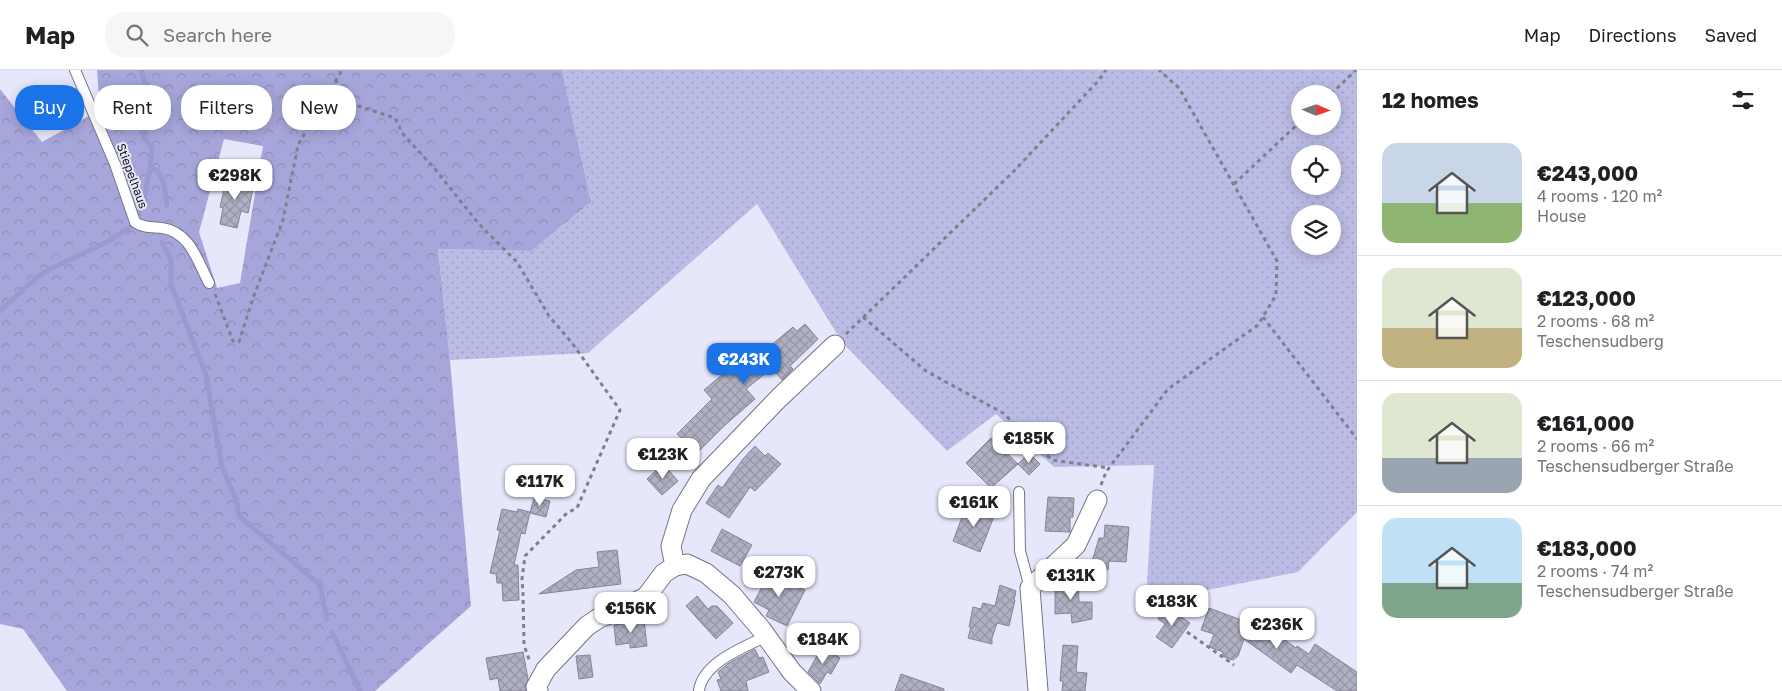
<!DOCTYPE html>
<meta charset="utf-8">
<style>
body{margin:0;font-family:"Golos Text",sans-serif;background:#f6f6f6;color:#202124;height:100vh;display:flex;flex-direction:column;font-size:19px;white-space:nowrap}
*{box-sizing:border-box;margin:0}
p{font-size:16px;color:#757577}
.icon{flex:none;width:28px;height:28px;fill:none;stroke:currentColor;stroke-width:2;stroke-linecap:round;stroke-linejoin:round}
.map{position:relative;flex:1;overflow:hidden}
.panel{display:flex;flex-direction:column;background:#fff;width:425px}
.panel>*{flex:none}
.hud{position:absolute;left:15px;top:15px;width:475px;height:45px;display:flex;gap:10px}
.needle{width:32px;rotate:92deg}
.controls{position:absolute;left:1291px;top:15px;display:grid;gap:10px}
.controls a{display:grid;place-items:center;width:50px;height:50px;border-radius:50%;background:#fff;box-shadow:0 2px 12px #0003;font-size:25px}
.price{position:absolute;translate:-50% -42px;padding:0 11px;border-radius:10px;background:#fff;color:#222;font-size:16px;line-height:32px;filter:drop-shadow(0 1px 2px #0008)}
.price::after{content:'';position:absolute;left:50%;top:30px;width:15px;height:11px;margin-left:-8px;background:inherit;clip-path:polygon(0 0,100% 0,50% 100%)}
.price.active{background:#1a73e8;color:#fff}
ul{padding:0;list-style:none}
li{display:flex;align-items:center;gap:15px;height:125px;padding:0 25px}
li+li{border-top:1px solid #e0e0e0}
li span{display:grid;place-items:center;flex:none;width:140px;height:100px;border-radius:15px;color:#555}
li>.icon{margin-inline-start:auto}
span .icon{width:60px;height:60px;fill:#fffc;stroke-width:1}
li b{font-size:21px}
h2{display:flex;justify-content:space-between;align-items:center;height:60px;padding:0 25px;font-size:21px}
.pill{padding:0 18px;border-radius:20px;background:#fff;box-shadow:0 2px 12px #0003;font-size:18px;line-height:45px}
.pill.active{background:#1a73e8;color:#fff}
header{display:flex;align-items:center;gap:30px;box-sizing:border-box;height:70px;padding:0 25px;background:#fff;border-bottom:1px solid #e0e0e0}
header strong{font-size:24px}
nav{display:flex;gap:28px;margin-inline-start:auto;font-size:18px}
.search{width:350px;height:45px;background:#f6f6f6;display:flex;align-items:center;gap:12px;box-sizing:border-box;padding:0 18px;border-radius:20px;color:#757577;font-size:19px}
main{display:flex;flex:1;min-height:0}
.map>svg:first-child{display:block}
.grass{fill:url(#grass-dots);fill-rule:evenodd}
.forest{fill:url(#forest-crowns);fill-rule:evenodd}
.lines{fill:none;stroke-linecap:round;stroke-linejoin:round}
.stream{stroke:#999ace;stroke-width:5}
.building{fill:url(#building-cross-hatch);stroke:#848596}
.service-casing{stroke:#747586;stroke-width:12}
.minor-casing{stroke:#747586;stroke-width:21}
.path{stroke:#7f808d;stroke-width:3;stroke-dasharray:4 4;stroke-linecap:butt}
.service{stroke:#fff;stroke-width:10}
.minor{stroke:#fff;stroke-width:19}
.labels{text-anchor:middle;stroke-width:4;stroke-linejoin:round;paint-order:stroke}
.street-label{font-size:12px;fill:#13141a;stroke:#e6e7fa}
</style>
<header>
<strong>Map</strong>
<div class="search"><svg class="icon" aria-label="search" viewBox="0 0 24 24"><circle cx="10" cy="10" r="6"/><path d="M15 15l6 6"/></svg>Search here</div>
<nav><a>Map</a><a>Directions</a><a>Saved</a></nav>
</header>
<main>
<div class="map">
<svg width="1357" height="621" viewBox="0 0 1357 621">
<defs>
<pattern id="grass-dots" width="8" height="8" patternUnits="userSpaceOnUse" patternTransform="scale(1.25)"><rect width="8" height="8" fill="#bbbce5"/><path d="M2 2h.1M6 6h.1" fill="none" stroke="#a0a1c4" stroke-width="1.8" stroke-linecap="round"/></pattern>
<pattern id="forest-crowns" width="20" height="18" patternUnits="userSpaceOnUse" patternTransform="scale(1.25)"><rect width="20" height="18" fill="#a6a6db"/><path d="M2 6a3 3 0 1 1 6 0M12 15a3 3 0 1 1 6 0" fill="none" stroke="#8e8ebb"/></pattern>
<pattern id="building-cross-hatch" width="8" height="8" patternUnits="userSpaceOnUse" patternTransform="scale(1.25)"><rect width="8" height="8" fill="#afb0c2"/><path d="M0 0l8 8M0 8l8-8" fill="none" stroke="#9696a6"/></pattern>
</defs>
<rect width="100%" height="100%" fill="#e6e7fa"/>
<!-- grass -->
<path class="grass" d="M 562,0 L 1357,0 L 1357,442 L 1298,502 L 1146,532 L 1154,395 L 1054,397 L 996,344 L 947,381 L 842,272 L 757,134 L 588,283 L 450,290 L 438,179 L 531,181 L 591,132 ZM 1300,24 L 1332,24 L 1332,56 L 1300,56 ZM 1300,84 L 1332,84 L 1332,116 L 1300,116 ZM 1300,144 L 1332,144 L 1332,176 L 1300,176 Z"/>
<!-- forest -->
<path class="forest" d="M 97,0 L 562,0 L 591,132 L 531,181 L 438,179 L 450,290 L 471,536 L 375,621 L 67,621 L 23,559 L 0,554 L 0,19 L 42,72 L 100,40 ZM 224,69 L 263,76 L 240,213 L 217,218 L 199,162 Z"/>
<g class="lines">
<!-- stream -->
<g class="stream">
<path d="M 141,0 L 144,10 L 151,21 L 144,51 L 144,68 L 152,77 L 150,99 L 157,100 L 164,114 L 167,135"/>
<path d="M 139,144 L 145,124 L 150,99"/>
<path d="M 162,172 L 171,190 L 171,214 L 206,305 L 222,397 L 236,429 L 239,446 L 320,515 L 327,549"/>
<path d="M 0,241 L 36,208 L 48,200 L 107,172 L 131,157"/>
<path d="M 332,562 L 360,621"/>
</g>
</g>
<!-- building -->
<g class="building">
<path d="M 227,107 L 254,114 L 248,143 L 241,141 L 237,158 L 220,154 L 223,138 L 220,137 Z"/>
<path d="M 805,254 L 818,269 L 790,296 L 793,299 L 782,310 L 772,298 L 746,319 L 755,329 L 724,356 L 697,383 L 677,364 L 712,329 L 704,320 L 759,274 L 764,281 L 793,257 L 797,261 Z"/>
<path d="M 991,368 L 1018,394 L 991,418 L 966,393 Z"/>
<path d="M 755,376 L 765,386 L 768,383 L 781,394 L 755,421 L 750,417 L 729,448 L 706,433 L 718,415 L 722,418 L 743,389 Z"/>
<path d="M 1029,383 L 1040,394 L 1029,405 L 1018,394 Z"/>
<path d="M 663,394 L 678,411 L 662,425 L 647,409 Z"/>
<path d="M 1048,427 L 1074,428 L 1073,447 L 1070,447 L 1070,462 L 1045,461 Z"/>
<path d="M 534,428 L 550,431 L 546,447 L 530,443 Z"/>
<path d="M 967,434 L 995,444 L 980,482 L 953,471 Z"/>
<path d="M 502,439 L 517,442 L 518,439 L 530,442 L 525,464 L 521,463 L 514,495 L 518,495 L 519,530 L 503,531 L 502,513 L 497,513 L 496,504 L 490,503 L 500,460 L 497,460 Z"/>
<path d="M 1105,455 L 1129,457 L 1126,492 L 1109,491 L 1108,500 L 1092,498 L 1093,488 L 1099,468 L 1104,468 Z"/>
<path d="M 722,459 L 752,475 L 740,496 L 711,481 Z"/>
<path d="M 617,480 L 621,514 L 539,524 L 576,500 L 599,497 L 597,482 Z"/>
<path d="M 770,502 L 805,520 L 787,556 L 766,546 L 769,540 L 754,532 Z"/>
<path d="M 1055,510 L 1078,510 L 1079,532 L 1092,532 L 1092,549 L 1072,553 L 1071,543 L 1055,544 Z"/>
<path d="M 1000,515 L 1016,521 L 1014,530 L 1015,530 L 1009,556 L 997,553 L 992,568 L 992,574 L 968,568 L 971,557 L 969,557 L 973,537 L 981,539 L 983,533 L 995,536 Z"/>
<path d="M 697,526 L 708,539 L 712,536 L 717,536 L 733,553 L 716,569 L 686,536 Z"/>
<path d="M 1166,536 L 1190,553 L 1172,578 L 1156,567 L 1165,554 L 1158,549 Z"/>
<path d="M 1209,538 L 1274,562 L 1296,578 L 1297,576 L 1309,584 L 1315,574 L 1357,602 L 1357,621 L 1337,621 L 1297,595 L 1291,603 L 1244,569 L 1238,586 L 1233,590 L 1222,586 L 1223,582 L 1209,577 L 1214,564 L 1201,560 Z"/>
<path d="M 644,550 L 647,576 L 630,578 L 630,573 L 616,575 L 614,555 Z"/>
<path d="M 1063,575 L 1078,576 L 1076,602 L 1087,603 L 1085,621 L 1062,621 L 1063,611 L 1060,611 Z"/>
<path d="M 822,577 L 840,588 L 831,604 L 827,602 L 820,614 L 808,602 Z"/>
<path d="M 755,579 L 759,588 L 763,587 L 769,602 L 746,611 L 748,621 L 721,621 L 717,610 L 721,609 L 718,602 L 729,593 Z"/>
<path d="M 523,582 L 528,609 L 525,616 L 526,621 L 500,621 L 498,608 L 490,610 L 486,588 Z"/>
<path d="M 590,585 L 593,607 L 579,609 L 576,586 Z"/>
<path d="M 901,604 L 944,619 L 944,621 L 895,621 Z"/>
</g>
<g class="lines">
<!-- service casing -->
<g class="service-casing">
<g id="service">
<path d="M 75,0 L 115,94 L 135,152 C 142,158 154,157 162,158 C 190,162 197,190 209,213"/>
<path d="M 1019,422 L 1020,481 L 1030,518"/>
<path d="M 699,621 C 702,593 744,577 767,566"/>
</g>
</g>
<!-- minor casing -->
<g class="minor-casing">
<g id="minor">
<path d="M 675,496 L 671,476 L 682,440 L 701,409 L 779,328 L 835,275"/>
<path d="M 538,621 L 536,617 L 546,599 L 587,556 L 599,548 L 618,541 L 646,527 L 664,503 L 675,496 L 687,494 L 706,503 L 732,525 L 761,559 L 792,602 L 811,621"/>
<path d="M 1038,621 L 1030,518 L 1076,475 L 1097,430"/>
</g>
</g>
<!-- path -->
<g class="path">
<path d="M 336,9 L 340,30 L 395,48 L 403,64 L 435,99 L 478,153 L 517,192 L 549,246 L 572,273 L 620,340 L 577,438 L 567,443 L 525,486 L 522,509 L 523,524 L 524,575 L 530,592"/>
<path d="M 1331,24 L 1356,0"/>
<path d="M 1234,114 L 1300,52"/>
<path d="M 215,224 L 233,271 L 239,272 L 253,228 L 283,150 L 298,75 L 342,0"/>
<path d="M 863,247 L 926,301 L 1003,343 L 1052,390 L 1109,398"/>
<path d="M 1263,247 L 1357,369"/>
<path d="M 846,264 L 1014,101 L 1099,10 L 1106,0"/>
<path d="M 1101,415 L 1106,402 L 1168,319 L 1258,255 L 1276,225 L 1277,191 L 1179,18 L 1159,0"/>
<path d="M 1187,562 L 1234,595"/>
</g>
<!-- service -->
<use href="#service" class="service"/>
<!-- minor -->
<use href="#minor" class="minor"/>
</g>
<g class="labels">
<!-- street labels -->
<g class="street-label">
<text transform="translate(132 106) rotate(70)" y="4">Stiepelhaus</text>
</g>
</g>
</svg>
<div class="controls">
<a><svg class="needle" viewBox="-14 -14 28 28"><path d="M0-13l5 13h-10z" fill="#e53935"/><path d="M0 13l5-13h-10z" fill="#757577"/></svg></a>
<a><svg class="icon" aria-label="locate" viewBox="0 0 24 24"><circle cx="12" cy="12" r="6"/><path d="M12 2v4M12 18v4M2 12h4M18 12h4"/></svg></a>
<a><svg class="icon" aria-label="layers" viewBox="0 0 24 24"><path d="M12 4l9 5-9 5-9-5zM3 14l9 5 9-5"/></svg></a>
</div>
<b class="price" style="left:235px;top:131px">€298K</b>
<b class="price active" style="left:744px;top:315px">€243K</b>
<b class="price" style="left:1029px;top:394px">€185K</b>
<b class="price" style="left:663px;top:410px">€123K</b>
<b class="price" style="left:540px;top:437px">€117K</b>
<b class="price" style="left:974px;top:458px">€161K</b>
<b class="price" style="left:779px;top:528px">€273K</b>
<b class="price" style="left:1071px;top:531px">€131K</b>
<b class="price" style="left:1172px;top:557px">€183K</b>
<b class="price" style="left:631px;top:564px">€156K</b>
<b class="price" style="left:1277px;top:580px">€236K</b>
<b class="price" style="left:823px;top:595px">€184K</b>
<div class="hud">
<a class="pill active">Buy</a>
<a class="pill">Rent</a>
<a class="pill">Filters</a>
<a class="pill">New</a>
</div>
</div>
<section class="panel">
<h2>12 homes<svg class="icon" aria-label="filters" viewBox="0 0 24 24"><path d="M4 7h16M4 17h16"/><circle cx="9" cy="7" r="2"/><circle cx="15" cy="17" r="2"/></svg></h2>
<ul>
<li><span style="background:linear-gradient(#c9d6e8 60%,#8fb573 0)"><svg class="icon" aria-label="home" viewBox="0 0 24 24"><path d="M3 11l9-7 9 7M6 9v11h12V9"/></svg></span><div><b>€243,000</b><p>4 rooms · 120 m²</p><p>House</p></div></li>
<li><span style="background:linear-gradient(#dfe7d0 60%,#c2b280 0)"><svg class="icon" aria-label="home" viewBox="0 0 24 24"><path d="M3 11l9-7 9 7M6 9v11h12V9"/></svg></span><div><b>€123,000</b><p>2 rooms · 68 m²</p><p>Teschensudberg</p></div></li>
<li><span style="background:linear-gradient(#dfe7d0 65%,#9aa5b1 0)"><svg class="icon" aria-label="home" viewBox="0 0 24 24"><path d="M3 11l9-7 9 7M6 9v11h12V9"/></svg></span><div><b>€161,000</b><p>2 rooms · 66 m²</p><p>Teschensudberger Straße</p></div></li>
<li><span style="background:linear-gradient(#bfe0f5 65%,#7fa58c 0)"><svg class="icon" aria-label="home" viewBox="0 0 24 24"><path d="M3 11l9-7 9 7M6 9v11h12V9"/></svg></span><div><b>€183,000</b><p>2 rooms · 74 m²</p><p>Teschensudberger Straße</p></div></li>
</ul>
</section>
</main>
